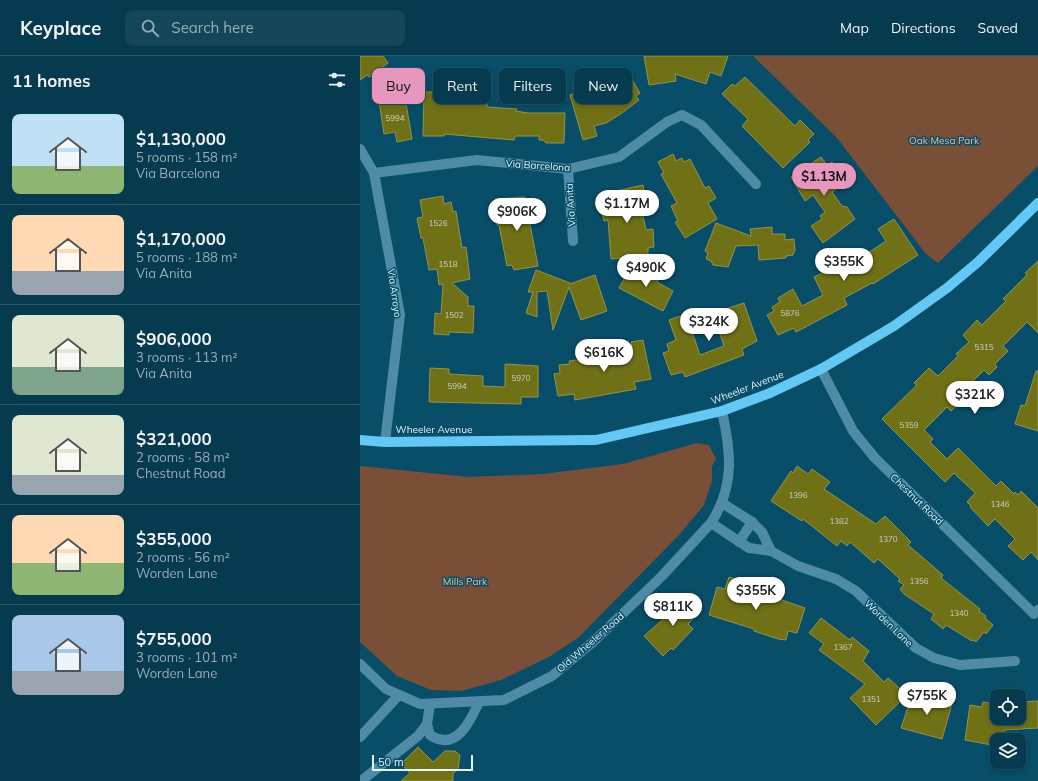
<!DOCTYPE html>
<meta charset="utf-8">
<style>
body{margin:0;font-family:Mulish,sans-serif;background:#144558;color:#f1f3f6;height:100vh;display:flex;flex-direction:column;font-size:15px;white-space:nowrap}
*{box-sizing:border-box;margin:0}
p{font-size:13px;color:#98adb6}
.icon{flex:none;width:22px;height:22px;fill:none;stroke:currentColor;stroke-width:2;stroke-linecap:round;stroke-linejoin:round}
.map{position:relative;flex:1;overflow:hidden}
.details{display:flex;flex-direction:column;background:#063a4e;width:360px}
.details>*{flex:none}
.top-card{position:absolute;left:12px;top:12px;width:380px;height:36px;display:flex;gap:8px}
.buttons{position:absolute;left:630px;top:633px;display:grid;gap:8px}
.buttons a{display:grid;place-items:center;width:36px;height:36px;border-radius:8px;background:#063a4e;box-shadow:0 2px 6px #0003,0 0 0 1px #275466;font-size:20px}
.scale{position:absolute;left:12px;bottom:10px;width:101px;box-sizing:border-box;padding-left:4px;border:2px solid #e5f4fb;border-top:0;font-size:11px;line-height:14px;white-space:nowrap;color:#e5f4fb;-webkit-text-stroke:3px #084e68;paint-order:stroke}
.price{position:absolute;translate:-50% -34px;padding:0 9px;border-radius:14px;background:#fff;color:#222;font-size:13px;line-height:26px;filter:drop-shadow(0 1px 2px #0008)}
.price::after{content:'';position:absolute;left:50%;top:24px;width:12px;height:9px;margin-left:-6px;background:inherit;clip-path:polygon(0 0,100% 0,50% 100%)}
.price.selected{background:#e797bd;color:#111}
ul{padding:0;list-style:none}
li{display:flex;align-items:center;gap:12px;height:100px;padding:0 12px}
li+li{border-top:1px solid #275466}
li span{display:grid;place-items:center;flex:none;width:112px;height:80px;border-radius:8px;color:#555}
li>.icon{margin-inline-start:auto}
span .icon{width:48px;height:48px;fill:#fffc;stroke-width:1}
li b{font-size:17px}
h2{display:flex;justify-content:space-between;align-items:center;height:48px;padding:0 12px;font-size:17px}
.tag{padding:0 14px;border-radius:8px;background:#063a4e;box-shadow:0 2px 6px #0003,0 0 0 1px #275466;font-size:14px;line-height:36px}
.tag.selected{background:#e797bd;color:#111}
header{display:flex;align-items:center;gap:24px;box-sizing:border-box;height:56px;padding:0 20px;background:#063a4e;border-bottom:1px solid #275466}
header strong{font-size:19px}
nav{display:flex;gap:22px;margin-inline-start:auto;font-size:14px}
.search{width:280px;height:36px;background:#144558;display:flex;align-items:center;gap:10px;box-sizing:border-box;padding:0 14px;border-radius:8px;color:#98adb6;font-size:15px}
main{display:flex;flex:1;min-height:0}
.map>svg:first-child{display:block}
.green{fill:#7a4f37}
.building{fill:#707017;stroke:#92934c}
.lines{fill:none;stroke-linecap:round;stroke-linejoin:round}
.minor{stroke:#4f8ba6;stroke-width:10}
.major{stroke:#64c8f5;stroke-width:10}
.labels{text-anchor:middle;stroke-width:3;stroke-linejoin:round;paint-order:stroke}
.number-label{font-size:8px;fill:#c8d3c2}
.park-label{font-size:10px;fill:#f8bd9c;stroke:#084e68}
.street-label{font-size:10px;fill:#e5f4fb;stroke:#084e68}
</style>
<header>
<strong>Keyplace</strong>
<div class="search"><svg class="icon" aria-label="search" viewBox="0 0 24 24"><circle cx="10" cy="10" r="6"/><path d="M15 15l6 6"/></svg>Search here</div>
<nav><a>Map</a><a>Directions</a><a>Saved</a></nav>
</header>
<main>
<section class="details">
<h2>11 homes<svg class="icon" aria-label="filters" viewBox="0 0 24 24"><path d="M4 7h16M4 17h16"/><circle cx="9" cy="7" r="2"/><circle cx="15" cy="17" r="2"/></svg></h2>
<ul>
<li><span style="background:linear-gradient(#bfe0f5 65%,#8fb573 0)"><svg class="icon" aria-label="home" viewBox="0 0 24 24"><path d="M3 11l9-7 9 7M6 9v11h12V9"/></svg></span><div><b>$1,130,000</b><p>5 rooms · 158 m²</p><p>Via Barcelona</p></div></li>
<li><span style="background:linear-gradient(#ffd9b3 70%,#9aa5b1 0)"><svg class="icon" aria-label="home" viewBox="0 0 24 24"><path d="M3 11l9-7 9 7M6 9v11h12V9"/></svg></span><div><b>$1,170,000</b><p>5 rooms · 188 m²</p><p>Via Anita</p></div></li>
<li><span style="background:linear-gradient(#dfe7d0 65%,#7fa58c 0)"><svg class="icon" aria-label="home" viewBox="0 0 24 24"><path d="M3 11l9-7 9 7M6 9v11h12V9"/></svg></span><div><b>$906,000</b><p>3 rooms · 113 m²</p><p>Via Anita</p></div></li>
<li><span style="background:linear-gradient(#dfe7d0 75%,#9aa5b1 0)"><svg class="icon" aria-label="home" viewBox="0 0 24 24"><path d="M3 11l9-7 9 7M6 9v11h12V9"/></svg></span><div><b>$321,000</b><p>2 rooms · 58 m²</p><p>Chestnut Road</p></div></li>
<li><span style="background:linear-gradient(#ffd9b3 60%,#8fb573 0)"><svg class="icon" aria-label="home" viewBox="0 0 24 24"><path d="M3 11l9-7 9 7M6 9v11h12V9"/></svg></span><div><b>$355,000</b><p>2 rooms · 56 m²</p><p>Worden Lane</p></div></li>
<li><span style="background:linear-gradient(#a9c7e8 70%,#9aa5b1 0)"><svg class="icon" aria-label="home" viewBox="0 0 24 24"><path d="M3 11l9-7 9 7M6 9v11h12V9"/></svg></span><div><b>$755,000</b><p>3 rooms · 101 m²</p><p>Worden Lane</p></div></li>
</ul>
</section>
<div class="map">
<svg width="678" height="725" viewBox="0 0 678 725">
<rect width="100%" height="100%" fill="#084e68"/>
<!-- green -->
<g class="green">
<path d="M 393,0 L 678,0 L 678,110 L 578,207 L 566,198 L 477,82 Z"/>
<path d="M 337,387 L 349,389 L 356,403 L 352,410 L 352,425 L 344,449 L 319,479 L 219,581 L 189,601 L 141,624 L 101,635 L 71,634 L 37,620 L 0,586 L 0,410 L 109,421 L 183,418 L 263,408 Z"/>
</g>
<!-- building -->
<g class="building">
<path d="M 0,0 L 23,0 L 28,7 L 9,21 L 7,19 L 0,24 Z"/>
<path d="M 284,0 L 368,0 L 361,20 L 350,16 L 346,28 L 315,18 L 316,25 L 289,29 Z"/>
<path d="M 264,21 L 267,25 L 271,22 L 280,37 L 276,40 L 279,44 L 262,57 L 246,67 L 234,70 L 237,80 L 223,84 L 210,39 L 233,32 L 235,39 Z"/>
<path d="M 385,21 L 435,70 L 440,64 L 454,78 L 448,84 L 450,86 L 423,112 L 382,70 L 388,63 L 362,38 L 372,28 L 375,30 Z"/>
<path d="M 79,33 L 89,33 L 90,36 L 120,38 L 119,44 L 127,44 L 127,51 L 157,53 L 156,55 L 168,57 L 205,57 L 204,87 L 186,87 L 183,84 L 179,84 L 179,80 L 155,80 L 154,84 L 84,78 L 84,80 L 63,80 L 64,36 L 78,36 Z"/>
<path d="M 45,41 L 52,83 L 37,86 L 35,76 L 24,78 L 19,45 Z"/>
<path d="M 313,98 L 316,105 L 322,102 L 324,106 L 330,103 L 345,132 L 349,130 L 356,142 L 348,147 L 357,163 L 325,182 L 315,166 L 318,165 L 311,150 L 317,147 L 301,118 L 304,117 L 298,106 Z"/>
<path d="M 461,101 L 467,109 L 472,106 L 486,126 L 472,136 L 482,150 L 487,151 L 495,163 L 463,187 L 451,170 L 462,163 L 460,160 L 465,156 L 453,139 L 445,145 L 431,121 Z"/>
<path d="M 283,129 L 285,141 L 279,142 L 286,174 L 293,173 L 294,191 L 288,192 L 288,200 L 251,203 L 248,164 L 244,165 L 240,150 L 249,148 L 247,137 Z"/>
<path d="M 83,140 L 84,148 L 91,146 L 93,156 L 96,155 L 102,192 L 106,191 L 110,223 L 92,227 L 108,241 L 108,250 L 114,250 L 113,277 L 89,276 L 89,279 L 74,278 L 75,257 L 81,258 L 83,228 L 79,229 L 77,213 L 69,214 L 63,182 L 61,182 L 57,162 L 63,161 L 60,144 Z"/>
<path d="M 165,141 L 166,153 L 175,152 L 176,167 L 170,168 L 178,210 L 154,214 L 152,209 L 147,210 L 139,169 L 137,169 L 135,143 Z"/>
<path d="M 534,163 L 558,199 L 513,228 L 512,227 L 484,242 L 487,249 L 436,276 L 434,272 L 418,279 L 407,259 L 414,255 L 412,251 L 420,246 L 418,242 L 433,233 L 442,250 L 463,239 L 454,221 L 483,207 L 486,212 L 514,193 L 526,185 L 518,173 Z"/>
<path d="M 356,167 L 391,180 L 390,173 L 412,171 L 412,178 L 425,178 L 425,184 L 434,183 L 435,194 L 433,199 L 426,200 L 426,202 L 399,204 L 398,189 L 376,190 L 368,211 L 353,209 L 351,205 L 346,203 L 348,197 L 345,195 Z"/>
<path d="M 678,205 L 678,277 L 667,266 L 643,290 L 648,295 L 635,308 L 637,311 L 629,319 L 624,314 L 609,329 L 614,333 L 591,355 L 587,351 L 564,374 L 573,383 L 570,386 L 587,403 L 598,392 L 636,430 L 641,425 L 654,438 L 655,436 L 658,439 L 661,435 L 678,452 L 678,504 L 671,496 L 663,504 L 648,490 L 655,483 L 635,463 L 628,470 L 610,451 L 611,450 L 607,446 L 615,437 L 594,417 L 585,426 L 522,363 L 557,329 L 554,327 L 569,312 L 578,320 L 598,300 L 596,298 L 609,286 L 603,279 L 617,264 L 622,269 L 646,245 L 643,243 L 667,219 L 665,217 Z"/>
<path d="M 272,209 L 299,223 L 297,226 L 313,235 L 303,255 L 259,232 Z"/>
<path d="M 176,214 L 210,227 L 210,228 L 235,219 L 247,255 L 221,264 L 209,231 L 193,274 L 187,235 L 177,236 L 177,261 L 166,257 L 173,236 L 168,236 Z"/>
<path d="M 384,247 L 397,285 L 382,293 L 384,299 L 325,321 L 323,316 L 311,319 L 303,297 L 309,295 L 307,288 L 316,284 L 309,264 L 326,258 L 340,299 L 364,290 L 353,257 Z"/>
<path d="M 283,284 L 291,323 L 274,326 L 276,333 L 215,344 L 214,338 L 198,340 L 194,318 L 200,317 L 199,309 L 210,308 L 209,305 L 253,299 L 253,296 L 255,294 L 272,291 L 271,286 Z"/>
<path d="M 145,308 L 178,310 L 178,341 L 161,341 L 161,348 L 69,346 L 70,312 L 89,313 L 89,318 L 123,320 L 123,330 L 145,331 Z"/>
<path d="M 676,315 L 678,315 L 678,375 L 655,368 L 661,349 L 665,350 Z"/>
<path d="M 437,410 L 448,418 L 452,413 L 470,426 L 464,433 L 516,468 L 525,460 L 551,486 L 548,489 L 583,519 L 581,522 L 620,553 L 619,555 L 626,560 L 625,562 L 633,569 L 626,578 L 624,576 L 616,586 L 613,584 L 612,585 L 586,569 L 583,573 L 571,563 L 574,558 L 544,538 L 540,533 L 544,529 L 538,525 L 540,523 L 518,503 L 514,507 L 490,486 L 487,490 L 481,485 L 477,490 L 443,463 L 442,465 L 411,445 L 431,415 L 433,417 Z"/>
<path d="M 369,521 L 386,526 L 384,532 L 395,535 L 394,537 L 419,544 L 419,543 L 445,552 L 437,577 L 428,575 L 426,584 L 418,583 L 394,575 L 394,573 L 349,559 L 357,531 L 365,533 Z"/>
<path d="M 328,541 L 341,554 L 328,568 L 333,573 L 313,594 L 311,592 L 303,600 L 284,580 Z"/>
<path d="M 461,562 L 490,584 L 492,581 L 509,595 L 503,605 L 524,626 L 528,622 L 547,639 L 516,669 L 490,642 L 505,628 L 459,594 L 464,588 L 449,577 Z"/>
<path d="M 561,637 L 592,648 L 582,683 L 541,672 L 551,642 L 558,648 Z"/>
<path d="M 678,645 L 678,672 L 644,674 L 643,684 L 637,684 L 637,690 L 605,684 L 610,649 L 622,651 L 623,646 L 636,648 L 637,662 L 661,662 L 660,646 Z"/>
<path d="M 58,691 L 73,706 L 85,695 L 95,695 L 100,699 L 98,713 L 93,718 L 93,725 L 41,725 L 50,717 L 41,708 Z"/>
</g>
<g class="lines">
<!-- minor -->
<g class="minor">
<path d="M 0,93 L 14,117 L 40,259 L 25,386"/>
<path d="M 208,113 L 213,185"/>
<path d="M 14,117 L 117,104 L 208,113 L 259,101 L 307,66 L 322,59 L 341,69 L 396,128"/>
<path d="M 461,313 L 493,375 L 514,401 L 674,558 L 678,554"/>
<path d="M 362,447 L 392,466 L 402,476 L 411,495"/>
<path d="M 351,467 L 389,492 L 411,495 L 438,510 L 476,523 L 496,535 L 556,592 L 574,602 L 600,609 L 655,605"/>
<path d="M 379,486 L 392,466"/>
<path d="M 0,608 L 26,633 L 60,648 L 144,644 L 192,620 L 233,586 L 301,521 L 351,467 C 375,430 371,396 362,355"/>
<path d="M 70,648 L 67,668 L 70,679 C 96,696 110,666 119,646"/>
<path d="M 0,681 L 39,639"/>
<path d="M 1,725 L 58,680 L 67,668"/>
</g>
<!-- major -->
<path class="major" d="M 0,384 L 25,386 L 236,384 L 362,355 L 410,337 L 461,313 L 534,270 L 587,232 L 618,206 L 678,147"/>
</g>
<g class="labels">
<!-- number labels -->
<g class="number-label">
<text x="35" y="65">5994</text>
<text x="78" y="170">1526</text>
<text x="88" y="211">1518</text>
<text x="430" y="260">5876</text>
<text x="94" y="262">1502</text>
<text x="624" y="294">5315</text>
<text x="161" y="325">5970</text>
<text x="97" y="333">5994</text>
<text x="549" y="372">5359</text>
<text x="438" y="442">1396</text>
<text x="640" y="451">1346</text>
<text x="479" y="468">1382</text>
<text x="528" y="486">1370</text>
<text x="559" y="528">1356</text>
<text x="599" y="560">1340</text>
<text x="483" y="594">1367</text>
<text x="511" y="646">1351</text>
</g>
<!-- park labels -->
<g class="park-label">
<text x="584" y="88">Oak Mesa Park</text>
<text x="105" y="529">Mills Park</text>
</g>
<!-- street labels -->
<g class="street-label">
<text transform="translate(178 109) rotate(4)" y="4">Via Barcelona</text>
<text transform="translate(210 149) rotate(-94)" y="4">Via Anita</text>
<text transform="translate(35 237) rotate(82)" y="4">Via Arroyo</text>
<text transform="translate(387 331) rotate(-21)" y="4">Wheeler Avenue</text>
<text x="74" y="377">Wheeler Avenue</text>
<text transform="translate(557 443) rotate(44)" y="4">Chestnut Road</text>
<text transform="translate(529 567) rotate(44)" y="4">Worden Lane</text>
<text transform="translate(230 586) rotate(-41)" y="4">Old Wheeler Road</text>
</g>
</g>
</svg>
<div class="buttons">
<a><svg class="icon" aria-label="locate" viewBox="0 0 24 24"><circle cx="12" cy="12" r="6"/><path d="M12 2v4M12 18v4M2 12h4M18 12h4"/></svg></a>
<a><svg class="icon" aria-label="layers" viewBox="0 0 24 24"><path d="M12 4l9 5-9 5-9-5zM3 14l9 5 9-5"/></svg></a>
</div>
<div class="scale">50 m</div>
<b class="price selected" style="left:464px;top:141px">$1.13M</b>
<b class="price" style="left:267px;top:168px">$1.17M</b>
<b class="price" style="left:157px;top:176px">$906K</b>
<b class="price" style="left:484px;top:226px">$355K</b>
<b class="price" style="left:286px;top:232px">$490K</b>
<b class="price" style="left:349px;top:286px">$324K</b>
<b class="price" style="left:244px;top:317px">$616K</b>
<b class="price" style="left:615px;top:359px">$321K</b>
<b class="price" style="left:396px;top:555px">$355K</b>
<b class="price" style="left:313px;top:571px">$811K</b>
<b class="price" style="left:567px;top:660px">$755K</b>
<div class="top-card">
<a class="tag selected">Buy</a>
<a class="tag">Rent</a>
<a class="tag">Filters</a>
<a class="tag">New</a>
</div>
</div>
</main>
